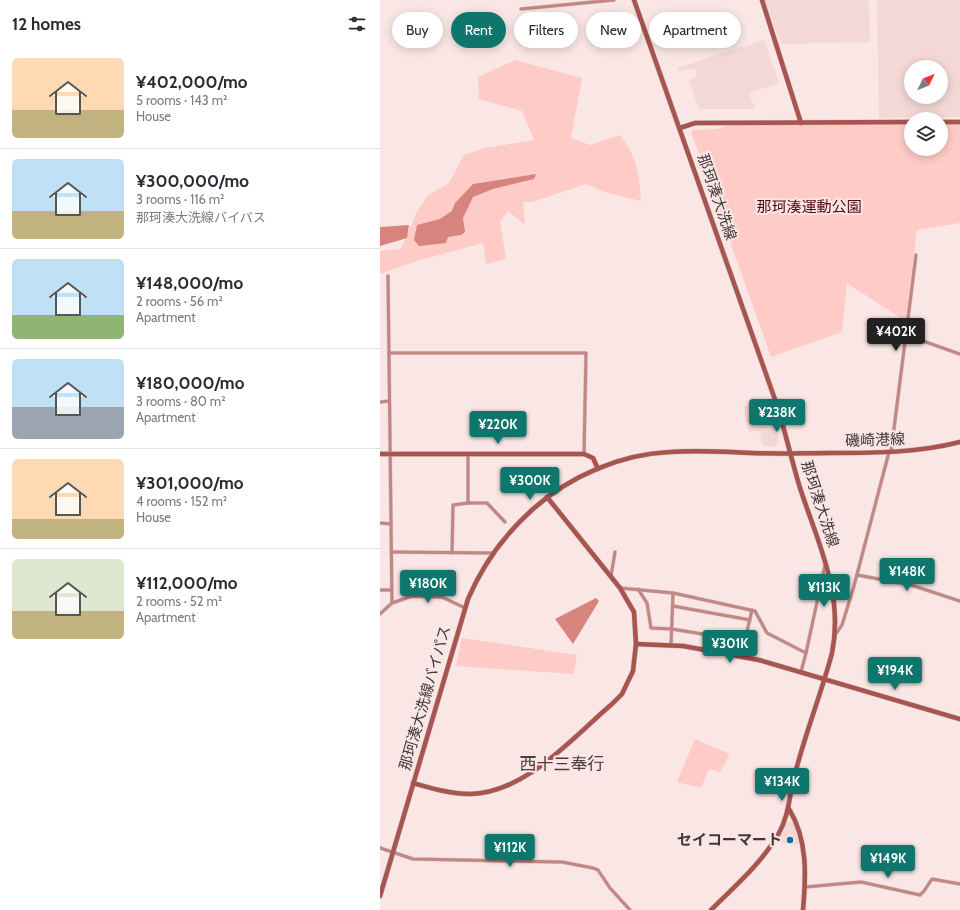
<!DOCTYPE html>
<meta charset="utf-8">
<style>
body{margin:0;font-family:Cabin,"Noto Sans JP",sans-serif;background:#f7f7f7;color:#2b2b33;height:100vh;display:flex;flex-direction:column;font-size:15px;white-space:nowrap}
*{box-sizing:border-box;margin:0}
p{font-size:13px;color:#7c7c81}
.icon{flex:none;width:22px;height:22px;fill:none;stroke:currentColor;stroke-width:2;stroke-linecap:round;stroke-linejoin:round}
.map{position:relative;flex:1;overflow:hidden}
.details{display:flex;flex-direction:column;background:#fff;width:380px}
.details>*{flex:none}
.guide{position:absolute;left:12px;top:12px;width:380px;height:36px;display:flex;gap:8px}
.needle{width:26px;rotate:47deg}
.buttons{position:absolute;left:524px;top:60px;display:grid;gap:8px}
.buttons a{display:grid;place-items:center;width:44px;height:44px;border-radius:50%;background:#fff;box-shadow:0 2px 10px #0003;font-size:20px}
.price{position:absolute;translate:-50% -34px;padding:0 9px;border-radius:4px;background:#0f766e;color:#fff;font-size:13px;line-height:26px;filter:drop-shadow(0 1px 2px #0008)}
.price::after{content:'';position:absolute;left:50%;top:24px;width:12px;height:9px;margin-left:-6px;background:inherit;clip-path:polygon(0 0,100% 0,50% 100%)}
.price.active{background:#222;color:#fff}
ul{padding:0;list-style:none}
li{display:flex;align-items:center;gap:12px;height:100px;padding:0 12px}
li+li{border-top:1px solid #e1e1e2}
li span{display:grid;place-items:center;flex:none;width:112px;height:80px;border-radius:6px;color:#555}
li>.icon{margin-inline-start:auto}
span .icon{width:48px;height:48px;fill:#fffc;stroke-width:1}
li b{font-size:17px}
h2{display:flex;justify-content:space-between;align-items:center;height:48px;padding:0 12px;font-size:17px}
.chip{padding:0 14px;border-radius:18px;background:#fff;box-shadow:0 2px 10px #0003;font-size:14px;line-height:36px}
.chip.active{background:#0f766e;color:#fff}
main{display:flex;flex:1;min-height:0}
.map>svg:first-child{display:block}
.built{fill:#f3d8d5;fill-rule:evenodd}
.green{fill:#fecbc6}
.water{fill:#d8847e}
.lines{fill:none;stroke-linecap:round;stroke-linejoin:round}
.street-casing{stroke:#d5c4c2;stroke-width:4}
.secondary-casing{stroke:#d5c4c2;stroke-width:5.5}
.street{stroke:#c28782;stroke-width:3}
.secondary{stroke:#a8544f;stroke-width:4.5}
.poi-dot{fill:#08729e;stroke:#fae7e5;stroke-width:1.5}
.labels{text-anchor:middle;stroke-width:4;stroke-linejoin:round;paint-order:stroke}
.street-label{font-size:15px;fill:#3f3837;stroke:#fae7e5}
.park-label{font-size:15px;fill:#53060b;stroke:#fae7e5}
.poi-label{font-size:15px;font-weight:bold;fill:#3f3837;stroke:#fae7e5;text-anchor:end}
.quarter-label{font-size:17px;fill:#4a3c3a;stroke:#fae7e5}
</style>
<main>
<section class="details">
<h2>12 homes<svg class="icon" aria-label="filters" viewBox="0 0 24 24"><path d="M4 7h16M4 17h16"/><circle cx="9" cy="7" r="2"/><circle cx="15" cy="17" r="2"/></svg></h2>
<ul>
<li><span style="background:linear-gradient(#ffd9b3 65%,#c2b280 0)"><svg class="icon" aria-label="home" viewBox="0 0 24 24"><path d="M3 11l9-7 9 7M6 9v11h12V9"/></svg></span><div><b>¥402,000/mo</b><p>5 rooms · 143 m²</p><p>House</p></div></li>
<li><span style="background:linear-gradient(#bfe0f5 65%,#c2b280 0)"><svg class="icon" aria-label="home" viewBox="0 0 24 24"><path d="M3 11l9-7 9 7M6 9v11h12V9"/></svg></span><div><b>¥300,000/mo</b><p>3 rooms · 116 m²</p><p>那珂湊大洗線バイパス</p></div></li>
<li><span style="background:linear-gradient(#bfe0f5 70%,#8fb573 0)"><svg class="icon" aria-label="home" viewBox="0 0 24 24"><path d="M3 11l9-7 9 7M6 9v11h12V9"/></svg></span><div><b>¥148,000/mo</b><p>2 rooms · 56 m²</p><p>Apartment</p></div></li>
<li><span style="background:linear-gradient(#bfe0f5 60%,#9aa5b1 0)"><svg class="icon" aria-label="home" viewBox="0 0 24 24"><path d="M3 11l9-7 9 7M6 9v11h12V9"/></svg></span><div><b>¥180,000/mo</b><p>3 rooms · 80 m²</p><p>Apartment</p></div></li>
<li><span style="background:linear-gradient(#ffd9b3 75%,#c2b280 0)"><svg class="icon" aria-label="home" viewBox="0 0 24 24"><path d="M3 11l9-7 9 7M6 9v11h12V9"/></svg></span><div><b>¥301,000/mo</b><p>4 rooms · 152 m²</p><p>House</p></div></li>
<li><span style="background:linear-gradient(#dfe7d0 65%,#c2b280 0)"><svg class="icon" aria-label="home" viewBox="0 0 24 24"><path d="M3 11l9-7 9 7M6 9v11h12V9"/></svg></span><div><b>¥112,000/mo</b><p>2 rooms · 52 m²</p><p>Apartment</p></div></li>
</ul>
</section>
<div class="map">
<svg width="580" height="910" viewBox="0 0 580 910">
<rect width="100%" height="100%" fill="#fae7e5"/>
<!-- built -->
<g class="built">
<path d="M 384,0 L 489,0 L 490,42 L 401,44 Z"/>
<path d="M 497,0 L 580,0 L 580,117 L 499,118 ZM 531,67 L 561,67 L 561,97 L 531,97 Z"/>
<path d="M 384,40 L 399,83 L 369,93 L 375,109 L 319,109 L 309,81 L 317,76 L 315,68 L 298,71 L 297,68 Z"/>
<path d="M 388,405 L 399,439 L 394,447 L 383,446 L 379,431 L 369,432 L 363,406 Z"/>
<path d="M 407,821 L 413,822 L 420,845 L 395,843 Z"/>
</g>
<!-- green -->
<g class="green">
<path d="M 135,60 L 202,78 L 191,138 L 210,145 L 240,135 C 257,157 259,174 261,201 L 224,192 L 206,184 L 152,202 L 143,202 L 145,225 L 128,211 L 120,222 L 126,259 L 106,264 L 103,243 L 40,260 L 0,274 L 0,251 L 21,249 L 36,214 L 47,196 L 69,183 L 84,155 L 105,148 L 154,140 L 142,111 L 99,99 L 98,77 Z"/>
<path d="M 531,122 L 531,149 L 561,149 L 561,122 L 580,122 L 580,223 L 537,230 L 525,323 L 519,317 L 467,283 L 462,332 L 391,357 L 311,132 L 313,130 L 336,129 L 356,124 Z"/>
<path d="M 82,638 L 197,655 L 193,674 L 76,666 Z"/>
<path d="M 315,739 L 350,754 L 340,772 L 329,769 L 321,788 L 297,782 Z"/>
</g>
<!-- water -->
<g class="water">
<path d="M 156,174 L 154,179 L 113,189 L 93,197 L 83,218 L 85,232 L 81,235 L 68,237 L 66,243 L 39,246 L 34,240 L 37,225 L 60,219 L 72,211 L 75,203 L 93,184 Z"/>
<path d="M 29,225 L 27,238 L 0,246 L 0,227 Z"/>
<path d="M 216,598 L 219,601 L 193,644 L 175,619 Z"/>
</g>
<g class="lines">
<!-- street casing -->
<g class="street-casing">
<g id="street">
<path d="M 141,9 L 234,0"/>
<path d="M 526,335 L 580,354"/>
<path d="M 9,353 L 206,353 L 204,454"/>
<path d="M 0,402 L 9,401"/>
<path d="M 511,452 L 536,255"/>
<path d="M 88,503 L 107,503 L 125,522"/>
<path d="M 0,523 L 11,524"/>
<path d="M 11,552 L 112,553"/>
<path d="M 72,553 L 73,505 L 88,503 L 88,454"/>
<path d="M 477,575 L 531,585 L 580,601"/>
<path d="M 231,576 L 235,552"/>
<path d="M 240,588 L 293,593 L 375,611 L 387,633 L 426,653 L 421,672"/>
<path d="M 258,589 L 267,603 L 271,628 L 292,629 L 365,641"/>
<path d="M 0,590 L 11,590"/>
<path d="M 12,603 L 32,596 L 62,597 L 85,608"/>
<path d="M 293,606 L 370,620"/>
<path d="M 0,614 L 12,603 L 8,276"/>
<path d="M 455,635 L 462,625 L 474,586 L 509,452"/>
<path d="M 291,646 L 293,593"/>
<path d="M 426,653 L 445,565"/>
<path d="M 361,657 L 372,610"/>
<path d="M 0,848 L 33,859 L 182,862 L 213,868 L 218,870 L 230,888 L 250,910"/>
<path d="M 425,887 L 481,882 L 540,895 L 544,891 L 552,879 L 580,884"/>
</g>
</g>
<!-- secondary casing -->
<g class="secondary-casing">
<g id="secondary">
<path d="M 254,0 L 398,408 C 406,435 412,462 420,488 C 438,543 464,594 452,653 C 441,695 424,736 414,778 C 409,797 409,815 399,833 C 382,863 355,886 331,910"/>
<path d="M 382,0 L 421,123"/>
<path d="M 561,122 L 580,122"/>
<path d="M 300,128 L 315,123 L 531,122"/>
<path d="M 0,454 L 204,454 L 213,458 L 218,469"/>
<path d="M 256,644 L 303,646 L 379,660 L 580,719"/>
<path d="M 33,783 C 51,788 70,794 90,794 C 146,793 192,738 232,704 L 242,694 L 253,671 L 256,644 L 254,612 L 240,588 L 167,497"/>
<path d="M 409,809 C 428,840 426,876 423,910"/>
<path d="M 0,896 L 88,599 C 103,564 124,535 153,509 C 190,476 241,454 290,452 C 317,450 345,452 372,453 C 398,454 424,453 451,453 C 494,453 538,453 580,442"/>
</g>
</g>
<!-- street -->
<use href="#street" class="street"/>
<!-- secondary -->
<use href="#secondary" class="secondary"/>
</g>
<!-- markers -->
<circle class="poi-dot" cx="410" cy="840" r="4"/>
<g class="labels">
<!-- street labels -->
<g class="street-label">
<text transform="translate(337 197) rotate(71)" y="5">那珂湊大洗線</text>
<text transform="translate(495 440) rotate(-2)" y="5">磯崎港線</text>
<text transform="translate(440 504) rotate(72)" y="5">那珂湊大洗線</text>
<text transform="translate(45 698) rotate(-74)" y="5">那珂湊大洗線バイパス</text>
</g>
<!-- park labels -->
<g class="park-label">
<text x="429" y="212">那珂湊運動公園</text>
</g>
<!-- poi labels -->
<g class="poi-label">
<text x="402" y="845">セイコーマート</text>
</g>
<!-- quarter labels -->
<g class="quarter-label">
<text x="182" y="770">西十三奉行</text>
</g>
</g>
</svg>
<div class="buttons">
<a><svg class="needle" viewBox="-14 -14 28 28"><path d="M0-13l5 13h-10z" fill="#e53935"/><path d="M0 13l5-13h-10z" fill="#7c7c81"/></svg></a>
<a><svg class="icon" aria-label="layers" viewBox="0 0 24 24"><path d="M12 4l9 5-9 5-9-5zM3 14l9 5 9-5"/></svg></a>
</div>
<b class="price active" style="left:516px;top:352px">¥402K</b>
<b class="price" style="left:397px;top:433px">¥238K</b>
<b class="price" style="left:118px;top:445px">¥220K</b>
<b class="price" style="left:150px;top:501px">¥300K</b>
<b class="price" style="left:527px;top:592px">¥148K</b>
<b class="price" style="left:48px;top:604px">¥180K</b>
<b class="price" style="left:444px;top:608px">¥113K</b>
<b class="price" style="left:350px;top:664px">¥301K</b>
<b class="price" style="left:515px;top:691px">¥194K</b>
<b class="price" style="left:402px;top:802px">¥134K</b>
<b class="price" style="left:130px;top:868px">¥112K</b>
<b class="price" style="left:508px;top:879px">¥149K</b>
<div class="guide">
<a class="chip">Buy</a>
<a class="chip active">Rent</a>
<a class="chip">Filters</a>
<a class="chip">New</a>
<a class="chip">Apartment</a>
</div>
</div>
</main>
